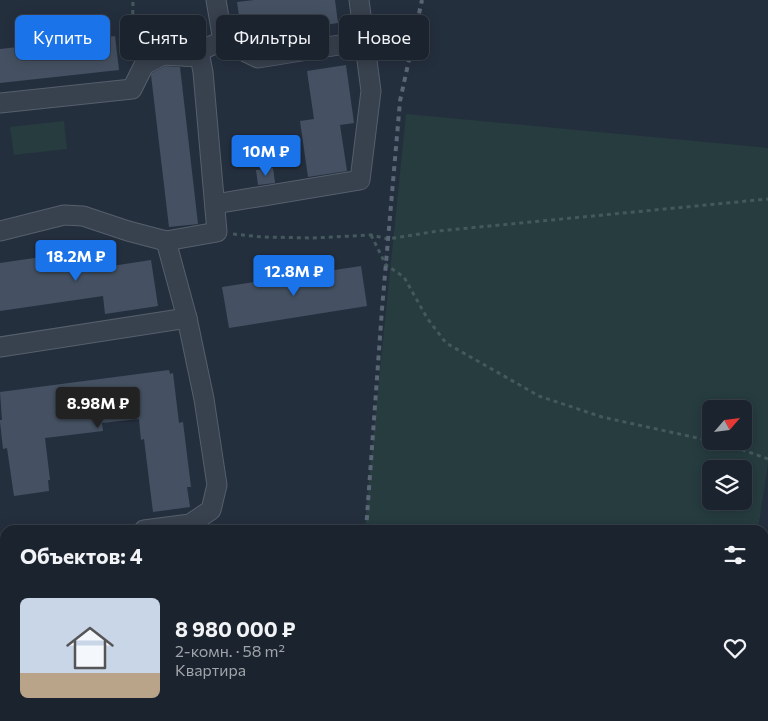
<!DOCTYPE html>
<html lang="ru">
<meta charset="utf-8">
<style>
body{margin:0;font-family:Commissioner,sans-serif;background:#242b36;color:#f1f3f6;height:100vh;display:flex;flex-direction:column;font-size:19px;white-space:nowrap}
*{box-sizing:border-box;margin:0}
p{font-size:16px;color:#a0a4aa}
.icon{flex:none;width:28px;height:28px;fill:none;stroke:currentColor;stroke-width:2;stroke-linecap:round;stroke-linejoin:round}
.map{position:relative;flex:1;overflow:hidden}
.panel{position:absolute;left:0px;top:525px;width:769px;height:196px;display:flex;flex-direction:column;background:#1b232e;border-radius:15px 15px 0 0;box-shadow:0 2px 12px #0003,0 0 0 1px #39404a}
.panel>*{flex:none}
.guide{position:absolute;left:15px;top:15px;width:500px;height:45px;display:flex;gap:10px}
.needle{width:32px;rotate:62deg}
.fabs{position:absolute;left:702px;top:400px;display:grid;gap:10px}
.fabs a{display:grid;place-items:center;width:50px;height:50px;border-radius:8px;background:#1b232e;box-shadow:0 2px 12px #0003,0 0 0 1px #39404a;font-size:25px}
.price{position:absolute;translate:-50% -42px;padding:0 11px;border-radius:5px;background:#1a73e8;color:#fff;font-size:16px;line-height:32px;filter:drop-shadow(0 1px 2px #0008)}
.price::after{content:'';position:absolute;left:50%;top:30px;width:15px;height:11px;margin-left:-8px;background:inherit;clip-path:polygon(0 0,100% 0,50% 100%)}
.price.current{background:#222;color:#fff}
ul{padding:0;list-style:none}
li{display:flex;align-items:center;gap:15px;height:125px;padding:0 20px}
li span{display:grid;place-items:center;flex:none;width:140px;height:100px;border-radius:8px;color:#555}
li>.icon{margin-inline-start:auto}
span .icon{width:60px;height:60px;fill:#fffc;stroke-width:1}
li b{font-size:21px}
h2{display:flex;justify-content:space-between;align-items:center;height:60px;padding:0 20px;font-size:21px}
.tag{padding:0 18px;border-radius:8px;background:#1b232e;box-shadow:0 2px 12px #0003,0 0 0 1px #39404a;font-size:18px;line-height:45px}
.tag.current{background:#1a73e8;color:#fff}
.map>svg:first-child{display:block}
.green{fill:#263c3f;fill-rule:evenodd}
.building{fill:#455162}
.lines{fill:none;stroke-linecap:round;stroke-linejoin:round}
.minor-casing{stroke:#565f6c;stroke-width:21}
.path{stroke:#44595c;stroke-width:3;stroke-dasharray:4 4;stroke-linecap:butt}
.minor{stroke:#38414e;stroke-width:19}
.rail{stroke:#5a6575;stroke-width:4;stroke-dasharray:5 5;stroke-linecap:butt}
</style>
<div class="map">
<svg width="768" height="721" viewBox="0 0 768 721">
<rect width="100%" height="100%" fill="#242f3e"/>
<!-- green -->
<g class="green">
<path d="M 406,114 L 768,148 L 768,463 L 758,530 L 365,530 L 367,498 ZM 711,409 L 744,409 L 744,441 L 711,441 ZM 711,469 L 744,469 L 744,501 L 711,501 Z"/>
<path d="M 64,121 L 67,149 L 14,155 L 10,127 Z"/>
<path d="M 81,716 L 136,716 L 118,721 L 82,721 Z"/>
<rect x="355" y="716" width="374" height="5"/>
</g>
<!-- building -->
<g class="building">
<path d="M 254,0 L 335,0 L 338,23 L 242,37 L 237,2 Z"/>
<path d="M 115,36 L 119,70 L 0,83 L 0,49 Z"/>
<path d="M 346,65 L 354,123 L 340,125 L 347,171 L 308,177 L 300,121 L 314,119 L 307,71 Z"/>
<path d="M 165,66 L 180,67 L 198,224 L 169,227 L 151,75 L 152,73 Z"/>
<path d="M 273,168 L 275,183 L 258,185 L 256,170 Z"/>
<path d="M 96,249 L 99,268 L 151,260 L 158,306 L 105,314 L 103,296 L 0,311 L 0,263 Z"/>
<path d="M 361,266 L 367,306 L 229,328 L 222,287 Z"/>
<path d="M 169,370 L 170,374 L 173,373 L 179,423 L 183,422 L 191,487 L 187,487 L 190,507 L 153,512 L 144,439 L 141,440 L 139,419 L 102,423 L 103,431 L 45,438 L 50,480 L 48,480 L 49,491 L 14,496 L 7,448 L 3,449 L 0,422 L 0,420 L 2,420 L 0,392 Z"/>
</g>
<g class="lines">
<!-- minor casing -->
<g class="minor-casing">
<g id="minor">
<path d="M 223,41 L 258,58 L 364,41"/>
<path d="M 186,56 L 223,41 L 216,0"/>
<path d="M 0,103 L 132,89 L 144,65 L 163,55 L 200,57 L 203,72 L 217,232 L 166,241 L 128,231 L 83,216 L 64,215 L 0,231"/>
<path d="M 215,204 L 360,180 L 371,91 L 359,0"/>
<path d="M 0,347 L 187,318"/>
<path d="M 144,530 L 190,524 L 211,510 L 217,485 L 204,399 L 187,318 L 166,241"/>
<path d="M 3,554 L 5,561"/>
<path d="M 764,673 L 768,646"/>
<path d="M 43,716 L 44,721"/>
<path d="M 307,716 L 309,721"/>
<path d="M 756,721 L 757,716"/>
</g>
</g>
<!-- path -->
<g class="path">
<path d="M 132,54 L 133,0"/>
<path d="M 233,234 L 262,237 L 313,238 L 371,235 L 388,239 L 438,231 L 768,199"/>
<path d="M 371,235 L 386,265 L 404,277 L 427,318 L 446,343 L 539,396 L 602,417 L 711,441"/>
<path d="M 711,441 L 735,447 L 768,459"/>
</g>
<!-- minor -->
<use href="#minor" class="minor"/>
<!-- rail -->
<g class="rail">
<path d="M 366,530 L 382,309 L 400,101 L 422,0"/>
<path d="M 355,721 L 355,716"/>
</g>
</g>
</svg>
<div class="fabs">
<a><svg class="needle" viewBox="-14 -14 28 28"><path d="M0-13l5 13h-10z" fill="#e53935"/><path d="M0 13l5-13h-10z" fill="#a0a4aa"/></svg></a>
<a><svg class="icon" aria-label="layers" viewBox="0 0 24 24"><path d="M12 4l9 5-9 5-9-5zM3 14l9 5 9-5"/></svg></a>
</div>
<b class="price" style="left:266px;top:177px">10M ₽</b>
<b class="price" style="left:76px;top:282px">18.2M ₽</b>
<b class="price" style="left:294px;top:297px">12.8M ₽</b>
<b class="price current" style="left:98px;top:429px">8.98M ₽</b>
<div class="guide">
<a class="tag current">Купить</a>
<a class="tag">Снять</a>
<a class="tag">Фильтры</a>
<a class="tag">Новое</a>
</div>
<section class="panel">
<h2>Объектов: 4<svg class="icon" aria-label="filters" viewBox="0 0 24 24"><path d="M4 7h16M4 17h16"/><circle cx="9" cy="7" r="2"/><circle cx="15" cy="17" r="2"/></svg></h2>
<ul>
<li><span style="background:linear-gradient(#c9d6e8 75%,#b9a48a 0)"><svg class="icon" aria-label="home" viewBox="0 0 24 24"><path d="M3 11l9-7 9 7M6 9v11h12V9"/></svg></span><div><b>8 980 000 ₽</b><p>2-комн. · 58 m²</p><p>Квартира</p></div><svg class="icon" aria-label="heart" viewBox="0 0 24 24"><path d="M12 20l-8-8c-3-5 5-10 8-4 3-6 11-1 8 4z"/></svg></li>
</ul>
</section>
</div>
